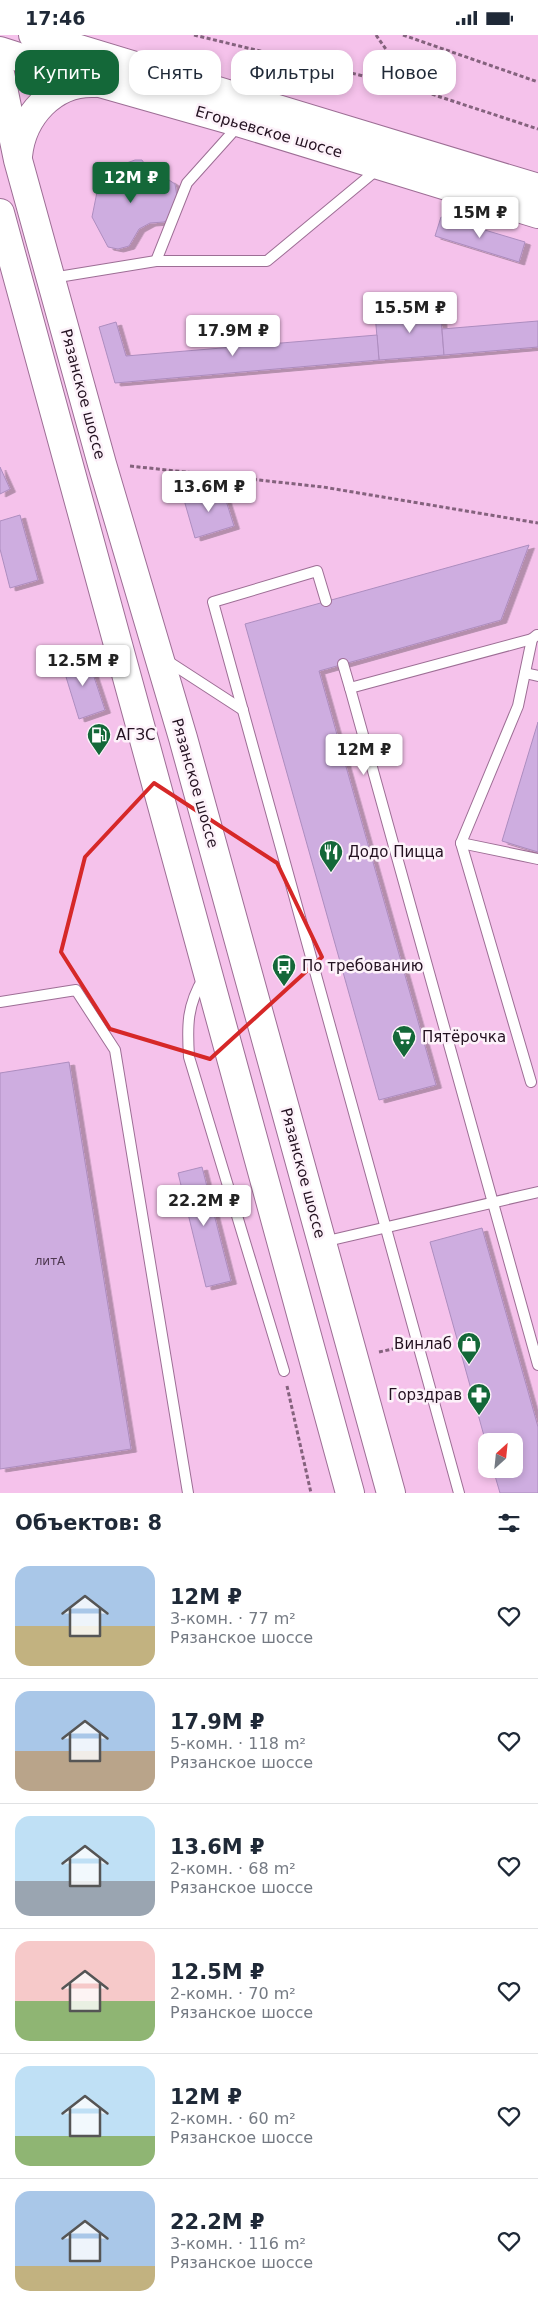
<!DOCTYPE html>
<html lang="ru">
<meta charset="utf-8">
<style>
body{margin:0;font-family:"DejaVu Sans",sans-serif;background:#f2f2f3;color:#1f2937;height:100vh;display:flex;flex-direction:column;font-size:19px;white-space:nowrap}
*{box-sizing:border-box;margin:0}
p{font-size:16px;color:#747a83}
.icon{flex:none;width:28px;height:28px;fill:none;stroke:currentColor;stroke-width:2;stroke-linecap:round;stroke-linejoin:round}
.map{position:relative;height:1458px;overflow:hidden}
.details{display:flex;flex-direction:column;background:#fff;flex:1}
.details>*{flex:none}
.hud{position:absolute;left:15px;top:15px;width:509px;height:45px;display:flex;gap:10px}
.needle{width:32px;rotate:27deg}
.buttons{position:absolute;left:478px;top:1398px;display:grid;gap:10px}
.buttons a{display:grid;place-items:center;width:45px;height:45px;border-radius:10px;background:#fff;box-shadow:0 2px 8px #0003;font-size:25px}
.price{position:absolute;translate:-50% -42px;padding:0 11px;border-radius:5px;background:#fff;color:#222;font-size:16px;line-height:32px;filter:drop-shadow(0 1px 2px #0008)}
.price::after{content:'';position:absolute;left:50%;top:30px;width:15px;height:11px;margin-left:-8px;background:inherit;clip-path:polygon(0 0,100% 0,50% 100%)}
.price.selected{background:#146839;color:#fff}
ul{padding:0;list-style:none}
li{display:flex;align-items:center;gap:15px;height:125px;padding:0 15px}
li+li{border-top:1px solid #e0e1e3}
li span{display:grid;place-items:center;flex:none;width:140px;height:100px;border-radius:15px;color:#555}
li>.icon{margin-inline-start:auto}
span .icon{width:60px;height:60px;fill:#fffc;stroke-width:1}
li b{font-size:21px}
h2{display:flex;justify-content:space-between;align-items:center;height:60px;padding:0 15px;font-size:21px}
.tag{padding:0 18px;border-radius:15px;background:#fff;box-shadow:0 2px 8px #0003;font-size:18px;line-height:45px}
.tag.selected{background:#146839;color:#fff}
.status{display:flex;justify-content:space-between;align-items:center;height:35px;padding:0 25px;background:#fff;direction:ltr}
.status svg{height:14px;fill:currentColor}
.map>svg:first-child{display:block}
.building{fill:#ceade0;stroke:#ad8dbf;filter:url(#shadow)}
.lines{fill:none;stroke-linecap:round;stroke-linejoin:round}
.service-casing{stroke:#9d6e95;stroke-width:12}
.primary-casing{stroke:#9d6e95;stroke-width:30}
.path{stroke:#84627d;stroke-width:3;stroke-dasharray:4 2.5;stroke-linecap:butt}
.service{stroke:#fff;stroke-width:10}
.primary{stroke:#fff;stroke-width:28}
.marked{fill:none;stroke:#d62828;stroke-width:4;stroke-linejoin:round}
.labels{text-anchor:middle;stroke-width:5;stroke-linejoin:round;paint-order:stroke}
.number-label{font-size:12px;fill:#4e3850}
.street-label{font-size:15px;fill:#231120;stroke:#fdf2fa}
.poi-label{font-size:15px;fill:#231120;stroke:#fdf2fa;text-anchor:start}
</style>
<div class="status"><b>17:46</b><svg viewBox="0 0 49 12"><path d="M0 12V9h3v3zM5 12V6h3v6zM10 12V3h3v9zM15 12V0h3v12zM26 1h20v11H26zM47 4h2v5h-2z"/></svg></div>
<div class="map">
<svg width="538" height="1458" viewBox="0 0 538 1458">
<defs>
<filter id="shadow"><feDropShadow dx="5.5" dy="3" stdDeviation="0" flood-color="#0004"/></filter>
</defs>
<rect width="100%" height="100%" fill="#f5c2eb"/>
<!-- building -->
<g class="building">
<path d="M 135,125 L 142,125 L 146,131 L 148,143 L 152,150 L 169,145 L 175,149 L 177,161 L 172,182 L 164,187 L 150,188 L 139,194 L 129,211 L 118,214 L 108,212 L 92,182 L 97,157 L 121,130 Z"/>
<path d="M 441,182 L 525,207 L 519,227 L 435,201 Z"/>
<path d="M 440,273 L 444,320 L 379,325 L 375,279 Z"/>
<path d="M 538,286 L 538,312 L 444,320 L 442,294 Z"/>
<path d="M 116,287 L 126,321 L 377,300 L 379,325 L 115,348 L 99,292 Z"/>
<path d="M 0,432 L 10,454 L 0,459 Z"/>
<path d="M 222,453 L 234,491 L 195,503 L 184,465 Z"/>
<path d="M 20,480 L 38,545 L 10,553 L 0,514 L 0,486 Z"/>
<path d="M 529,510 L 501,585 L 319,636 L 436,1050 L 379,1065 L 245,589 Z"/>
<path d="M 87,621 L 105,675 L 79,684 L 62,629 Z"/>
<path d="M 538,687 L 538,817 L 502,806 Z"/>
<path d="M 69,1027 L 131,1414 L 0,1434 L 0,1038 Z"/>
<path d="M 202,1132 L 231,1246 L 206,1252 L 178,1138 Z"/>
<path d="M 482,1193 L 538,1392 L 538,1458 L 500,1458 L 493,1434 L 514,1434 L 514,1406 L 486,1406 L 486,1408 L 430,1207 Z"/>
</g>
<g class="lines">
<!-- service casing -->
<g class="service-casing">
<g id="service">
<path d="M 156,226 L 187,148 L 239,90"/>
<path d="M 52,243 L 156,226 L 267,226 L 379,133"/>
<path d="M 326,566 L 317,536 L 213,567 L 459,1458"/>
<path d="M 537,600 L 532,604 L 518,671 L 461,808 L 538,824"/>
<path d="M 532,604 L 350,653 L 538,1330"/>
<path d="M 166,625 L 243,675"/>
<path d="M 343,629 L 350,653"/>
<path d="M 525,638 L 538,641"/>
<path d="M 461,808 L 531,1047"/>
<path d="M 204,942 C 187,970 187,990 189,1022 L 284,1336"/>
<path d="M 0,967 L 76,955 L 115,1015 L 188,1458"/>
<path d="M 323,1207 L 538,1157"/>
</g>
</g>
<!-- primary casing -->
<g class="primary-casing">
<g id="primary">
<path d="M 33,0 L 538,153"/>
<path d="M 0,16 L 100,48 L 241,88 L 538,179"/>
<path d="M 0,38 L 18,125 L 102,429 L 183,703 L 391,1458"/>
<path d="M 18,121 C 22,81 53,46 95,48"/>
<path d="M 0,178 L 350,1458"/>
</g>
</g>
<!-- path -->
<g class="path">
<path d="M 194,0 L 413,53"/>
<path d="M 376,0 L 413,53 L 538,94"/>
<path d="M 403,0 L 538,47"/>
<path d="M 130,431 L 323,452 L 538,488"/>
<path d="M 379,1317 L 402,1312"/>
<path d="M 287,1351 L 311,1458"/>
</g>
<!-- service -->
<use href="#service" class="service"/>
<!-- primary -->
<use href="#primary" class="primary"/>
</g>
<!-- marked area -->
<path class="marked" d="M 154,748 L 277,828 L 322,922 L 210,1024 L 110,994 L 61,917 L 85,822 Z"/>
<!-- icons -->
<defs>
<g id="fuel-pin" transform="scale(1.25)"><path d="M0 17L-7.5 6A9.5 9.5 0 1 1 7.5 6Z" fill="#146839" stroke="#fdf2fa"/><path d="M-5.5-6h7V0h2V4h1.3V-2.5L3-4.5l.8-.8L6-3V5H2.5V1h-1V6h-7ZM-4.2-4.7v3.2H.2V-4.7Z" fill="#fff"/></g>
<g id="restaurant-pin" transform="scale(1.25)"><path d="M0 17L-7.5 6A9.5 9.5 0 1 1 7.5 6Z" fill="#146839" stroke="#fdf2fa"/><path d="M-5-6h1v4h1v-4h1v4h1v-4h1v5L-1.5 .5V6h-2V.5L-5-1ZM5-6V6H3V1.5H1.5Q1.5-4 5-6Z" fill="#fff"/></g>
<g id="bus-pin" transform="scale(1.25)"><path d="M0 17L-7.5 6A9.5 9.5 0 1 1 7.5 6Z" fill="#146839" stroke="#fdf2fa"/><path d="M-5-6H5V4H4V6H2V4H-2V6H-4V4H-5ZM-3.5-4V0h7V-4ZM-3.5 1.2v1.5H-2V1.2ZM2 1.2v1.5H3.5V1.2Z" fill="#fff"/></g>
<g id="supermarket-pin" transform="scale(1.25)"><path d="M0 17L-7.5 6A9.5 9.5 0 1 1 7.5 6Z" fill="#146839" stroke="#fdf2fa"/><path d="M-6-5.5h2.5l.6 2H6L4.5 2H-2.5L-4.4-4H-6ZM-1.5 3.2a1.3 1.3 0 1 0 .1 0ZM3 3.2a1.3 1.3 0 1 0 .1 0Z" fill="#fff"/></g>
<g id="shop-pin" transform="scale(1.25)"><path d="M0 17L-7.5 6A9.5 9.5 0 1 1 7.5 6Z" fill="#146839" stroke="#fdf2fa"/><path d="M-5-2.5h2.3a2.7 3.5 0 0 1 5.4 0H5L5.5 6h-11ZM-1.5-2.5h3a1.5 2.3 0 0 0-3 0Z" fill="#fff"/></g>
<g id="pharmacy-pin" transform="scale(1.25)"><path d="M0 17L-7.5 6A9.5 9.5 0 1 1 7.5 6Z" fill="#146839" stroke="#fdf2fa"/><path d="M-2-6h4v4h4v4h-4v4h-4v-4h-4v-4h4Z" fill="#fff"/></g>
</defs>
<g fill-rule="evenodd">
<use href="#fuel-pin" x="99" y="700"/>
<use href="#restaurant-pin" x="331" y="817"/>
<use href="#bus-pin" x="284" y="931"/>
<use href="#supermarket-pin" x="404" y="1002"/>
<use href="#shop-pin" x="469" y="1309"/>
<use href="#pharmacy-pin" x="479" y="1360"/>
</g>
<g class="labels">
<!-- number labels -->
<g class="number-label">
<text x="50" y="1230">литА</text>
</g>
<!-- street labels -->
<g class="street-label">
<text transform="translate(269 97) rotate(16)" y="5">Егорьевское шоссе</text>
<text transform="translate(83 359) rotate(75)" y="5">Рязанское шоссе</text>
<text transform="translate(195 748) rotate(74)" y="5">Рязанское шоссе</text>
<text transform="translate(303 1138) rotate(75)" y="5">Рязанское шоссе</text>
</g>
<!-- poi labels -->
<g class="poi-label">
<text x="116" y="705">АГЗС</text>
<text x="348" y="822">Додо Пицца</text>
<text x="302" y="936">По требованию</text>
<text x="422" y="1007">Пятёрочка</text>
<text x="452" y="1314" text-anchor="end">Винлаб</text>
<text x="462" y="1365" text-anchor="end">Горздрав</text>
</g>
</g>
</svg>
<div class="buttons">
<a><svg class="needle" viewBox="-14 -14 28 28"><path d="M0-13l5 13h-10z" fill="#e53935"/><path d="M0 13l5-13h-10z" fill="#747a83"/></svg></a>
</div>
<b class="price selected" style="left:131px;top:169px">12M ₽</b>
<b class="price" style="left:480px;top:204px">15M ₽</b>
<b class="price" style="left:410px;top:299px">15.5M ₽</b>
<b class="price" style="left:233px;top:322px">17.9M ₽</b>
<b class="price" style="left:209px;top:478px">13.6M ₽</b>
<b class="price" style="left:83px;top:652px">12.5M ₽</b>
<b class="price" style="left:364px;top:741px">12M ₽</b>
<b class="price" style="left:204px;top:1192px">22.2M ₽</b>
<div class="hud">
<a class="tag selected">Купить</a>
<a class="tag">Снять</a>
<a class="tag">Фильтры</a>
<a class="tag">Новое</a>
</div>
</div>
<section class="details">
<h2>Объектов: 8<svg class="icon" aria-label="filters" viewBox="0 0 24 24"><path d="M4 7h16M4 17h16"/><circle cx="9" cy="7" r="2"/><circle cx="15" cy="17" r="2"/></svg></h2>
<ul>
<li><span style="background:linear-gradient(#a9c7e8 60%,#c2b280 0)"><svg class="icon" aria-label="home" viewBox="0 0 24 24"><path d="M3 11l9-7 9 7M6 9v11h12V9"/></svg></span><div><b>12M ₽</b><p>3-комн. · 77 m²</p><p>Рязанское шоссе</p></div><svg class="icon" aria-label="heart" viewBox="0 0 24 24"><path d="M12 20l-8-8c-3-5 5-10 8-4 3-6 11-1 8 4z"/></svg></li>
<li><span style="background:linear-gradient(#a9c7e8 60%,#b9a48a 0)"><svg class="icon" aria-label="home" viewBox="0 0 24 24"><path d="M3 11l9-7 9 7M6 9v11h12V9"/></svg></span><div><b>17.9M ₽</b><p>5-комн. · 118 m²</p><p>Рязанское шоссе</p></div><svg class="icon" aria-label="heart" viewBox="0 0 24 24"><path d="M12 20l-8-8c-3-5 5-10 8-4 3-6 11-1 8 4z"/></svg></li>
<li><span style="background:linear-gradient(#bfe0f5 65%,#9aa5b1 0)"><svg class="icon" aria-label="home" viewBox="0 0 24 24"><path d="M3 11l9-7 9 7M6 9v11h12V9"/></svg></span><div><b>13.6M ₽</b><p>2-комн. · 68 m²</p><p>Рязанское шоссе</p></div><svg class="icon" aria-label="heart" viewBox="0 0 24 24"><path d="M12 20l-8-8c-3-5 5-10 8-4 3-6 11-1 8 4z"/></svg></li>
<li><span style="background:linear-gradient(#f6c9c9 60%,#8fb573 0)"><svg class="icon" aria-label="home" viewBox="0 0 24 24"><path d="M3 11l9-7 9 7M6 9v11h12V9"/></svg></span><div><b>12.5M ₽</b><p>2-комн. · 70 m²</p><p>Рязанское шоссе</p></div><svg class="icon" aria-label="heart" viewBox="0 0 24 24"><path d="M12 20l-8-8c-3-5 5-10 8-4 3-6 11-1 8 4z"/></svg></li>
<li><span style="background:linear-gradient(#bfe0f5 70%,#8fb573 0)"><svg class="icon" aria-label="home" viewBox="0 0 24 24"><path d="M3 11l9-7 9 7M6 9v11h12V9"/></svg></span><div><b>12M ₽</b><p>2-комн. · 60 m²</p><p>Рязанское шоссе</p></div><svg class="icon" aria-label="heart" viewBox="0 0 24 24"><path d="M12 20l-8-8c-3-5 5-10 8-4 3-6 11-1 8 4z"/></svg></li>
<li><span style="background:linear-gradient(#a9c7e8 75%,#c2b280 0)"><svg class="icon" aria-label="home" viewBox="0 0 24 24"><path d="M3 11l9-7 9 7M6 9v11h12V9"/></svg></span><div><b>22.2M ₽</b><p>3-комн. · 116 m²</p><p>Рязанское шоссе</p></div><svg class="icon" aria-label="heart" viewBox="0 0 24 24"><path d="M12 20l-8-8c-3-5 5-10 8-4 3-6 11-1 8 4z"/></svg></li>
</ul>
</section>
